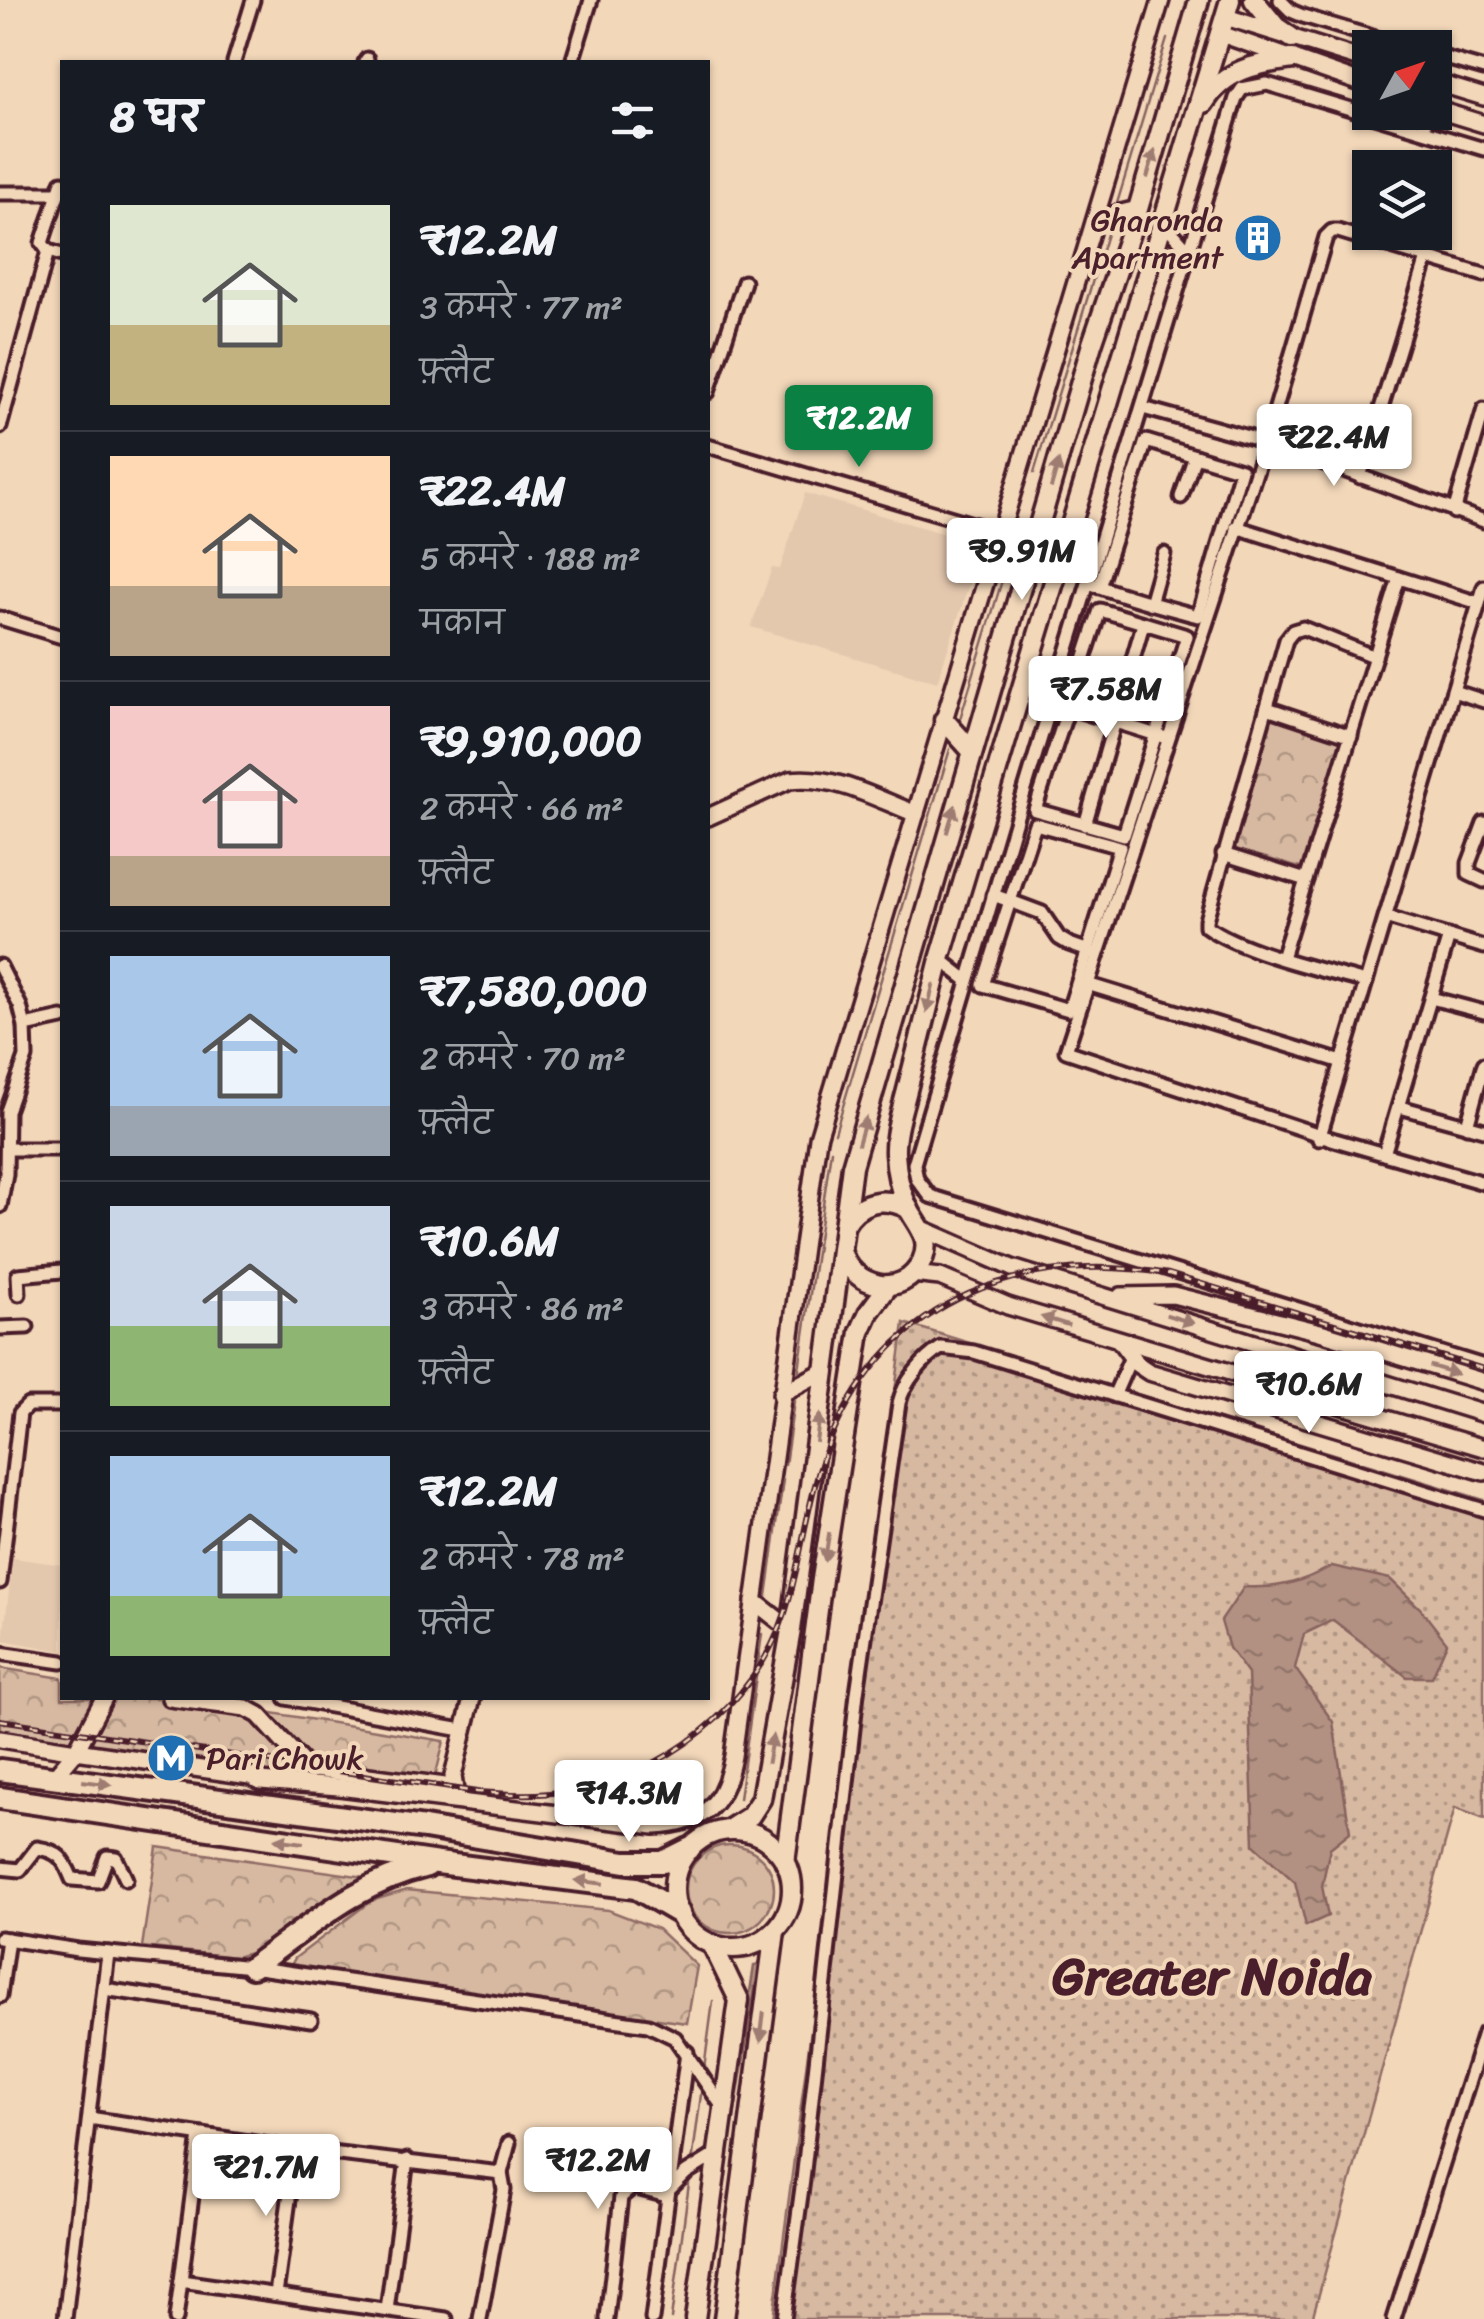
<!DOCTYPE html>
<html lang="hi">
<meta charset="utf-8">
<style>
body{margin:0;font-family:Sriracha,"Playpen Sans Deva",sans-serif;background:#20242c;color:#f1f3f6;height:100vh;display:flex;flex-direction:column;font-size:38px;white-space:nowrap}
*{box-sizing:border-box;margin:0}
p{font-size:32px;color:#9ea1a6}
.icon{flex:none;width:55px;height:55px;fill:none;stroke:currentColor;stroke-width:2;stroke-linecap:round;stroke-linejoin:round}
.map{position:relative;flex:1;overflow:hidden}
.side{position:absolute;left:60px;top:60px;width:650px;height:1640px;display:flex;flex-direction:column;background:#171b24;border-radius:0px;box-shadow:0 2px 8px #0004}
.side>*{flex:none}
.needle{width:65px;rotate:50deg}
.controls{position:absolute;left:1352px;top:30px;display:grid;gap:20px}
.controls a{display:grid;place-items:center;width:100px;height:100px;border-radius:0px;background:#171b24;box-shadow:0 2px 8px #0004;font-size:50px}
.price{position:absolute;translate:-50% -85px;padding:0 22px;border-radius:10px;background:#fff;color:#222;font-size:32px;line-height:65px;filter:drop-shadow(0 2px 5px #0008)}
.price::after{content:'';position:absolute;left:50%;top:60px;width:30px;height:22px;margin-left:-15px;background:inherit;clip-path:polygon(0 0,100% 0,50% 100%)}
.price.active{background:#0b8043;color:#fff}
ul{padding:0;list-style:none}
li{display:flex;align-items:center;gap:30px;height:250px;padding:0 50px}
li+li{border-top:2px solid #363941}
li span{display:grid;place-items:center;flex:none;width:280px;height:200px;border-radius:0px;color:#555}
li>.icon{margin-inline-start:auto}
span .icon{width:120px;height:120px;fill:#fffc;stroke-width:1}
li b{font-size:42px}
h2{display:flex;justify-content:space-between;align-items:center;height:120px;padding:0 50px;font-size:42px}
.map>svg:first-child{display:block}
.built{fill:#e4c8ae}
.grass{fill:url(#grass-dots);stroke:#906c66;stroke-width:2.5}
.park{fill:url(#park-crowns);stroke:#906c66;stroke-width:2.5}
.water{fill:url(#water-ripples);stroke:#88635f;stroke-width:2.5}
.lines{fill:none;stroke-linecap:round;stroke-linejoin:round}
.stream{stroke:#88635f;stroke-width:2.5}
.minor-casing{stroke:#4a1f2b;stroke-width:19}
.tertiary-casing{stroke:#4a1f2b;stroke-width:22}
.secondary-casing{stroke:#4a1f2b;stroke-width:25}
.trunk-casing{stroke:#4a1f2b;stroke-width:28}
.minor{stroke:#f2d7b9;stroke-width:11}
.tertiary{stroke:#f2d7b9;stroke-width:15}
.secondary{stroke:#f2d7b9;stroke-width:18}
.trunk{stroke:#f2d7b9;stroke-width:20}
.rail-casing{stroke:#4a1f2b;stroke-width:6}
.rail{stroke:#f2d7b9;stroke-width:2.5;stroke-dasharray:8;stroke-linecap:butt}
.oneway{fill:#9e7b72}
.labels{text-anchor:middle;stroke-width:8;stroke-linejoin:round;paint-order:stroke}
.poi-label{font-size:32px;fill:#4a1f2b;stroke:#f2d7b9;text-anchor:end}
.town-label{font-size:52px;font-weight:bold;fill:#4a1f2b;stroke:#f2d7b9}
</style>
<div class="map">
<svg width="1484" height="2319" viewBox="0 0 1484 2319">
<defs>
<pattern id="grass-dots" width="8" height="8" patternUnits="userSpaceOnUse" patternTransform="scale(2.5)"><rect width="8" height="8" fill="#d7b9a1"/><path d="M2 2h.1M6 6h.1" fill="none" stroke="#b09683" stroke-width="1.8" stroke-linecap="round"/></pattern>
<pattern id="park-crowns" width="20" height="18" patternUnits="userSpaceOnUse" patternTransform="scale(2.5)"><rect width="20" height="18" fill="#d7b9a1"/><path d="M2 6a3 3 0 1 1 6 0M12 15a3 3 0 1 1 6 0" fill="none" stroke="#b09683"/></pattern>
<pattern id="water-ripples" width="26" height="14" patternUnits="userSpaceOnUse" patternTransform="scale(2.5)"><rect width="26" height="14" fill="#b29182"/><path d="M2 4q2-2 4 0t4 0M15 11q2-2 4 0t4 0" fill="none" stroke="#93766b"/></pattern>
</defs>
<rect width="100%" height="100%" fill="#f2d7b9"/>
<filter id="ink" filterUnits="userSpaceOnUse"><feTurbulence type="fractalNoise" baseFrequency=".01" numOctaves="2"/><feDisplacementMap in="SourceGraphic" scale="20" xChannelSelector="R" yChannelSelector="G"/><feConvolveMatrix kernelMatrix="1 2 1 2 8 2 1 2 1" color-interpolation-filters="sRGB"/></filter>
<g filter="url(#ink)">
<!-- built -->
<g class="built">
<path d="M 805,493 L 982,545 L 937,682 L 751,627 L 772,568 L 780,569 Z"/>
<path d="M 13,1558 L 62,1565 L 62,1651 L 3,1640 Z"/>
</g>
<!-- grass -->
<path class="grass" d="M 904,1323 L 1484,1500 L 1484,1819 L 1455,1808 L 1312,2319 L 773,2319 Z"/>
<!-- park -->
<g class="park">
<path d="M 1270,715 L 1344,739 L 1303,869 L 1232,848 Z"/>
<path d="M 0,1668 L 62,1678 L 62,1698 L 180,1698 L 444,1741 L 432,1790 L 415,1796 L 0,1730 Z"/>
<circle cx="730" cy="1889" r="44"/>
<path d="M 157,1847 L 365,1877 L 272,1946 L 236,1957 L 142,1947 Z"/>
<path d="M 407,1890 L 608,1910 L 658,1929 L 697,1966 L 687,2023 L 290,1967 L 295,1958 L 371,1901 Z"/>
</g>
<!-- water -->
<g class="water">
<path d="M 1332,1566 L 1390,1579 L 1420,1608 L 1447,1643 L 1432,1677 L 1407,1677 L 1333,1620 L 1304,1634 L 1295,1668 L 1333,1722 L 1350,1832 L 1330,1848 L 1322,1886 L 1328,1916 L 1306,1926 L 1295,1882 L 1254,1845 L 1248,1674 L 1229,1648 L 1221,1621 L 1244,1587 C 1279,1589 1302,1582 1332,1566 Z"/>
<path d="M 759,1965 L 733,2124 L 729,2124 L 754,1966 Z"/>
</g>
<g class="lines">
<!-- stream -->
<g class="stream">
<path d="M 1115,210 L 1167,39"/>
<path d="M 1034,473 L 1107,234"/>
<path d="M 959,722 L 1007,564"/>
<path d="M 835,1133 L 950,749"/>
<path d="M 798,1376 L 831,1150"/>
<path d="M 785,1465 L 794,1401"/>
<path d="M 766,1603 L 783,1480"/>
<path d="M 739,1799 L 762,1634"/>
<path d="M 704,2069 L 713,2001"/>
<path d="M 692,2163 L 702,2087"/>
<path d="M 671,2319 L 690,2176"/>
</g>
<!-- minor casing -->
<g class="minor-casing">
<g id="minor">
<path d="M 1280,0 L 1291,11 L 1303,16 L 1409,48"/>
<path d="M 1435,55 L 1484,69"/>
<path d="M 234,62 L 253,0"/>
<path d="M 365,62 L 367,59"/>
<path d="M 572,62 L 591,0"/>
<path d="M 1421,112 L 1426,131"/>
<path d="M 1484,149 L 1267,84 L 1242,89 L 1236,98 L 1017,816 L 914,1164 L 917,1179 L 930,1196 L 1484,1366"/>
<path d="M 62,182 L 42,243 L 48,251 L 62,255"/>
<path d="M 0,193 L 59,193"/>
<path d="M 1164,223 L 1189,251"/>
<path d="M 1484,275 L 1338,231 L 1332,231 L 1326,237 L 1266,442 L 1066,1051 L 1335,1140 L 1484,1183"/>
<path d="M 708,392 L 744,282"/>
<path d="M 1143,408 L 1266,442 L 1484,521"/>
<path d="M 0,427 L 48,251"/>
<path d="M 708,446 L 1000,532"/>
<path d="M 1360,477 L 1427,258"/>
<path d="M 1181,497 L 1195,456"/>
<path d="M 1454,512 L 1484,409"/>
<path d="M 1236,527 L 1479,603"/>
<path d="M 1089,583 C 1125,597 1161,606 1198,616 L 1241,470 L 1146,441 L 1099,587"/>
<path d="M 1150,603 L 1164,554"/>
<path d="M 1100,610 L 1187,636 L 1124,835 L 1035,810 Z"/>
<path d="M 0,618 L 62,637"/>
<path d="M 1453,691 L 1484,701"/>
<path d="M 1061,705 L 1163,737"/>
<path d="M 1267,708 L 1351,736"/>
<path d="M 1484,823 L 1469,863 L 1469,874 L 1484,881"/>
<path d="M 1085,825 L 1143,624"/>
<path d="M 1223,854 L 1306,880"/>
<path d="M 993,895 L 1010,901 L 1035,824 L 1120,847 L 1069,1010 L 983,985 L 1010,901 L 1042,913 L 1059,938 L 1069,944 L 1097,954"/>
<path d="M 1385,917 L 1484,947"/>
<path d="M 1282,958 L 1399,578"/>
<path d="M 940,959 L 967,980"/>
<path d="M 0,966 L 20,1006 L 25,1026"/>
<path d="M 1366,982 C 1322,970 1242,952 1206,926 L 1206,920 L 1286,640 L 1293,631 L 1303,628 L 1375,657"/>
<path d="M 1087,984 L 1342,1062"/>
<path d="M 1431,998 L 1484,1012"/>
<path d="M 1400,1107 L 1484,1130"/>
<path d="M 1467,1126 L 1484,1064"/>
<path d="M 1319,1139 L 1484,587"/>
<path d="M 7,1149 L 62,1149"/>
<path d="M 1384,1154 L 1449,936"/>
<path d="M 0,1206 L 6,1174 L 7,1111 L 26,1057 L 25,1026 L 62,1018"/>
<path d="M 19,1294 L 18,1275 L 62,1271"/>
<path d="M 0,1328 L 27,1327"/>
<path d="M 1114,1396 L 1131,1357"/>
<path d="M 0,1582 L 20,1413 L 28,1405 L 62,1405"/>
<path d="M 0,1653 L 62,1662"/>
<path d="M 286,1698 L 462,1730"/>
<path d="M 0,1868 L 20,1870 L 37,1848 C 59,1851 64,1859 72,1879 L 98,1881 L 107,1857 L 116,1858 L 126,1879"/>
<path d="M 0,1938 L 78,1950 L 252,1967 L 648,2025 L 675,2038 L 722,2106"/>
<path d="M 104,1989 L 311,2020"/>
<path d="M 0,1996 L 8,1939"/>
<path d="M 89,2118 L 296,2149 L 501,2173 L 504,2190 L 480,2319"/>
<path d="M 501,2173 L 509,2143"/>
<path d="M 671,2188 L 686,2173 L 718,2153"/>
<path d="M 623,2192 L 630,2145"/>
<path d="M 181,2281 L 446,2319"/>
<path d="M 276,2294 L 296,2149"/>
<path d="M 387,2310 L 407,2160"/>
<path d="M 65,2319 L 108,1953"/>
<path d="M 176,2319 L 200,2135"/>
<path d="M 607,2319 L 621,2197 L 633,2187 L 667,2196"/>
<path d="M 652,2319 L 687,2052"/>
<path d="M 784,2319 L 803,2180 L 857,1693 L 899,1403 C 904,1382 923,1359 941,1348 L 974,1352 L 1484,1510"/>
<path d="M 1394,2319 L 1484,2033"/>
</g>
</g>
<!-- tertiary casing -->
<g class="tertiary-casing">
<g id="tertiary">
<path d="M 1226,17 L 1370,62"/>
<path d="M 1221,34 L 1370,86"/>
<path d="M 1435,82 L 1484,97"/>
<path d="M 1435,109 L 1484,124"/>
<path d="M 1096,219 L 1138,209"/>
<path d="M 708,817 L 790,780 C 836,775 875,798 916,814"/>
<path d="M 923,1229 L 1012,1268 L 1484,1414"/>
<path d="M 912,1274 L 940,1277 L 1008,1306 L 1484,1448"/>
<path d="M 1121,1296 L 1173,1295 L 1320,1332 L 1484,1382"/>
<path d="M 1119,1340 L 1137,1364 L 1149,1372 L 1484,1472"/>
<path d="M 781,1394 L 826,1370"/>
<path d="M 754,1601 L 791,1630"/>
<path d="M 170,1698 L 246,1708 L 259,1715 L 307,1768 L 445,1786"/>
<path d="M 0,1739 L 76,1751 L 104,1698"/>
<path d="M 54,1777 L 76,1751 L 250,1776 L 260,1781 L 339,1787 L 655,1826 C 706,1823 724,1804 733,1756 L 818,1138 L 1161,0"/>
<path d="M 456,1797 L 453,1776 L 472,1698"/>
</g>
</g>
<!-- secondary casing -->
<g class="secondary-casing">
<g id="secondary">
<path d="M 1254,0 L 1276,27 L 1292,38"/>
<path d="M 1204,103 C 1225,69 1256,64 1293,59"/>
<path d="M 944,720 L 972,751"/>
<path d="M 844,1226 C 858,1201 883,1195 909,1209"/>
<path d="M 841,1251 C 852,1287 903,1301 922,1261 C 933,1237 916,1225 907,1206 C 900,1190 896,1171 895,1154 C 894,1132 903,1107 908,1086 C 919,1044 929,1002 940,959 L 1230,0"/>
<path d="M 728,1830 L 750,1816 L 761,1799 L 791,1630 L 852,1166 L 1092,344 L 1138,209 L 1199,0"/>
<circle cx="733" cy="1889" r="59"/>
<path d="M 785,1862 L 822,1579 L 860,1332 L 869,1312 L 889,1285"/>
<path d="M 695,2319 L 739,2000 L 712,1944"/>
<path d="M 724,2319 L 775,1931"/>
</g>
</g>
<!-- trunk casing -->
<g class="trunk-casing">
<g id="trunk">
<path d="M 0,1770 L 425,1828 L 625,1862 L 663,1862 L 689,1849"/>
<path d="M 0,1798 L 438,1863 L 636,1888 L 679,1913"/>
<path d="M 252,1967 C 312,1925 354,1884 427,1866"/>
</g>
</g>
<!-- minor -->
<use href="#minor" class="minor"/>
<!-- tertiary -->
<use href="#tertiary" class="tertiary"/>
<!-- secondary -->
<use href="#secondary" class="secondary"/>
<!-- trunk -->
<use href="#trunk" class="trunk"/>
<!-- rail casing -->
<g class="rail-casing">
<path id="rail" d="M 0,1720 L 477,1792 C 507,1794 537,1796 567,1791 C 663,1778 755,1706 785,1613 C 803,1556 807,1493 831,1438 C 892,1296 1025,1250 1169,1274 L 1484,1369"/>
</g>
<!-- rail -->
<use href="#rail" class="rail"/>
</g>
<!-- one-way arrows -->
<defs><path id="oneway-solid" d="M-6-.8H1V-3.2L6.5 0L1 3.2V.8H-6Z" transform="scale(2.5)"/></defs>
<g class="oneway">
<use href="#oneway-solid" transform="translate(1151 164) rotate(-74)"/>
<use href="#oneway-solid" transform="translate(1055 474) rotate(-74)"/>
<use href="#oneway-solid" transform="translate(951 819) rotate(-73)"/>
<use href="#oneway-solid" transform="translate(930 998) rotate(104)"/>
<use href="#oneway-solid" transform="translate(862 1131) rotate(-74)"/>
<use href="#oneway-solid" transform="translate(1180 1319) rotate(17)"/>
<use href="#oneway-solid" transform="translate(1055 1321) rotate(-163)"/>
<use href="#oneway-solid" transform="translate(1444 1370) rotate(17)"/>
<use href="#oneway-solid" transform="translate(818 1428) rotate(-82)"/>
<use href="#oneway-solid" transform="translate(827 1547) rotate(99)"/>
<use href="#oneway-solid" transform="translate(770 1749) rotate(-80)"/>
<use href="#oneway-solid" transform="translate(97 1783) rotate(8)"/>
<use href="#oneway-solid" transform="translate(289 1841) rotate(-172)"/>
<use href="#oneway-solid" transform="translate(589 1882) rotate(-173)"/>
<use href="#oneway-solid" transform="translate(762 2027) rotate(97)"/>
</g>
</g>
<!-- icons -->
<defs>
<g id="building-disc" transform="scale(2.5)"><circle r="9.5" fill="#1f6fb2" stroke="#f2d7b9"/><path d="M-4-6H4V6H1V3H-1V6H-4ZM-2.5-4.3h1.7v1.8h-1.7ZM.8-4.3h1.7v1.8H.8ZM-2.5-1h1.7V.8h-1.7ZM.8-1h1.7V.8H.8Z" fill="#fff"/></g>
<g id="metro-disc" transform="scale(2.5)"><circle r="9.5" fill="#1f6fb2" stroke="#f2d7b9"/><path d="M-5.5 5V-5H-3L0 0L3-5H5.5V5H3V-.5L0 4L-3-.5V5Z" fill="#fff"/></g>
</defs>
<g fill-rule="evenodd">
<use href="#building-disc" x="1258" y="238"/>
<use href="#metro-disc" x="171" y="1758"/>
</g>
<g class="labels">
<!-- poi labels -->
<g class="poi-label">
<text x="1223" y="231">Gharonda<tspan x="1223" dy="37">Apartment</tspan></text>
<text x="206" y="1769" text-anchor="start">Pari Chowk</text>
</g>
<!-- town labels -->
<g class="town-label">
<text x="1212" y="1994">Greater Noida</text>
</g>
</g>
</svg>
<div class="controls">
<a><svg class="needle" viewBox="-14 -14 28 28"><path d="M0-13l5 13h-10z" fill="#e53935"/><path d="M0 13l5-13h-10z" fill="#9ea1a6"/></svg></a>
<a><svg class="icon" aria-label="layers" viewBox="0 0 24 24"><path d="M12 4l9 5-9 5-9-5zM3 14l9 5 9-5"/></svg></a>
</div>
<b class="price active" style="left:859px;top:470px">₹12.2M</b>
<b class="price" style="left:1334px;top:489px">₹22.4M</b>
<b class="price" style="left:1022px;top:603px">₹9.91M</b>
<b class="price" style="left:1106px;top:741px">₹7.58M</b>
<b class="price" style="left:1309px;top:1436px">₹10.6M</b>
<b class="price" style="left:629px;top:1845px">₹14.3M</b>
<b class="price" style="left:598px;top:2212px">₹12.2M</b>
<b class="price" style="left:266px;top:2219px">₹21.7M</b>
<section class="side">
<h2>8 घर<svg class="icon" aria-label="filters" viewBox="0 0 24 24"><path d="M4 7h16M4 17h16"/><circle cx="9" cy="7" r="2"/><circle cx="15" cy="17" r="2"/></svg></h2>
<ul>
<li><span style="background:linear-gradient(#dfe7d0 60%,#c2b280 0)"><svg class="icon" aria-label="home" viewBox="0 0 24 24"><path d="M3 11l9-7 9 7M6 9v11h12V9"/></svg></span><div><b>₹12.2M</b><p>3 कमरे · 77 m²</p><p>फ़्लैट</p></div></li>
<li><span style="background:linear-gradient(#ffd9b3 65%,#b9a48a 0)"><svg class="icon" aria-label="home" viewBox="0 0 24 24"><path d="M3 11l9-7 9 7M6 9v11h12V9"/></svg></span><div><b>₹22.4M</b><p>5 कमरे · 188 m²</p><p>मकान</p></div></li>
<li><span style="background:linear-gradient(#f6c9c9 75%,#b9a48a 0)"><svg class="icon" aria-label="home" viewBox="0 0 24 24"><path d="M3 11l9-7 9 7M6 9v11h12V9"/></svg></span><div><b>₹9,910,000</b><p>2 कमरे · 66 m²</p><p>फ़्लैट</p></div></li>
<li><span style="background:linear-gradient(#a9c7e8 75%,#9aa5b1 0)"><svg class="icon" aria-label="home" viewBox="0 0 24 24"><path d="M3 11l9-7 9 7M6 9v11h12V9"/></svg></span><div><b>₹7,580,000</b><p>2 कमरे · 70 m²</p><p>फ़्लैट</p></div></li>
<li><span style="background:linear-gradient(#c9d6e8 60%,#8fb573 0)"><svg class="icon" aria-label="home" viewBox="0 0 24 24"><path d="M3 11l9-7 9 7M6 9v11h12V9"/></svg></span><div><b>₹10.6M</b><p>3 कमरे · 86 m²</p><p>फ़्लैट</p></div></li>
<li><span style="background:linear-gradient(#a9c7e8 70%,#8fb573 0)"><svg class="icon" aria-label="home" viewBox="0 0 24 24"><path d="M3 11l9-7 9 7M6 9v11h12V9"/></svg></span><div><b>₹12.2M</b><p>2 कमरे · 78 m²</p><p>फ़्लैट</p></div></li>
</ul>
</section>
</div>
